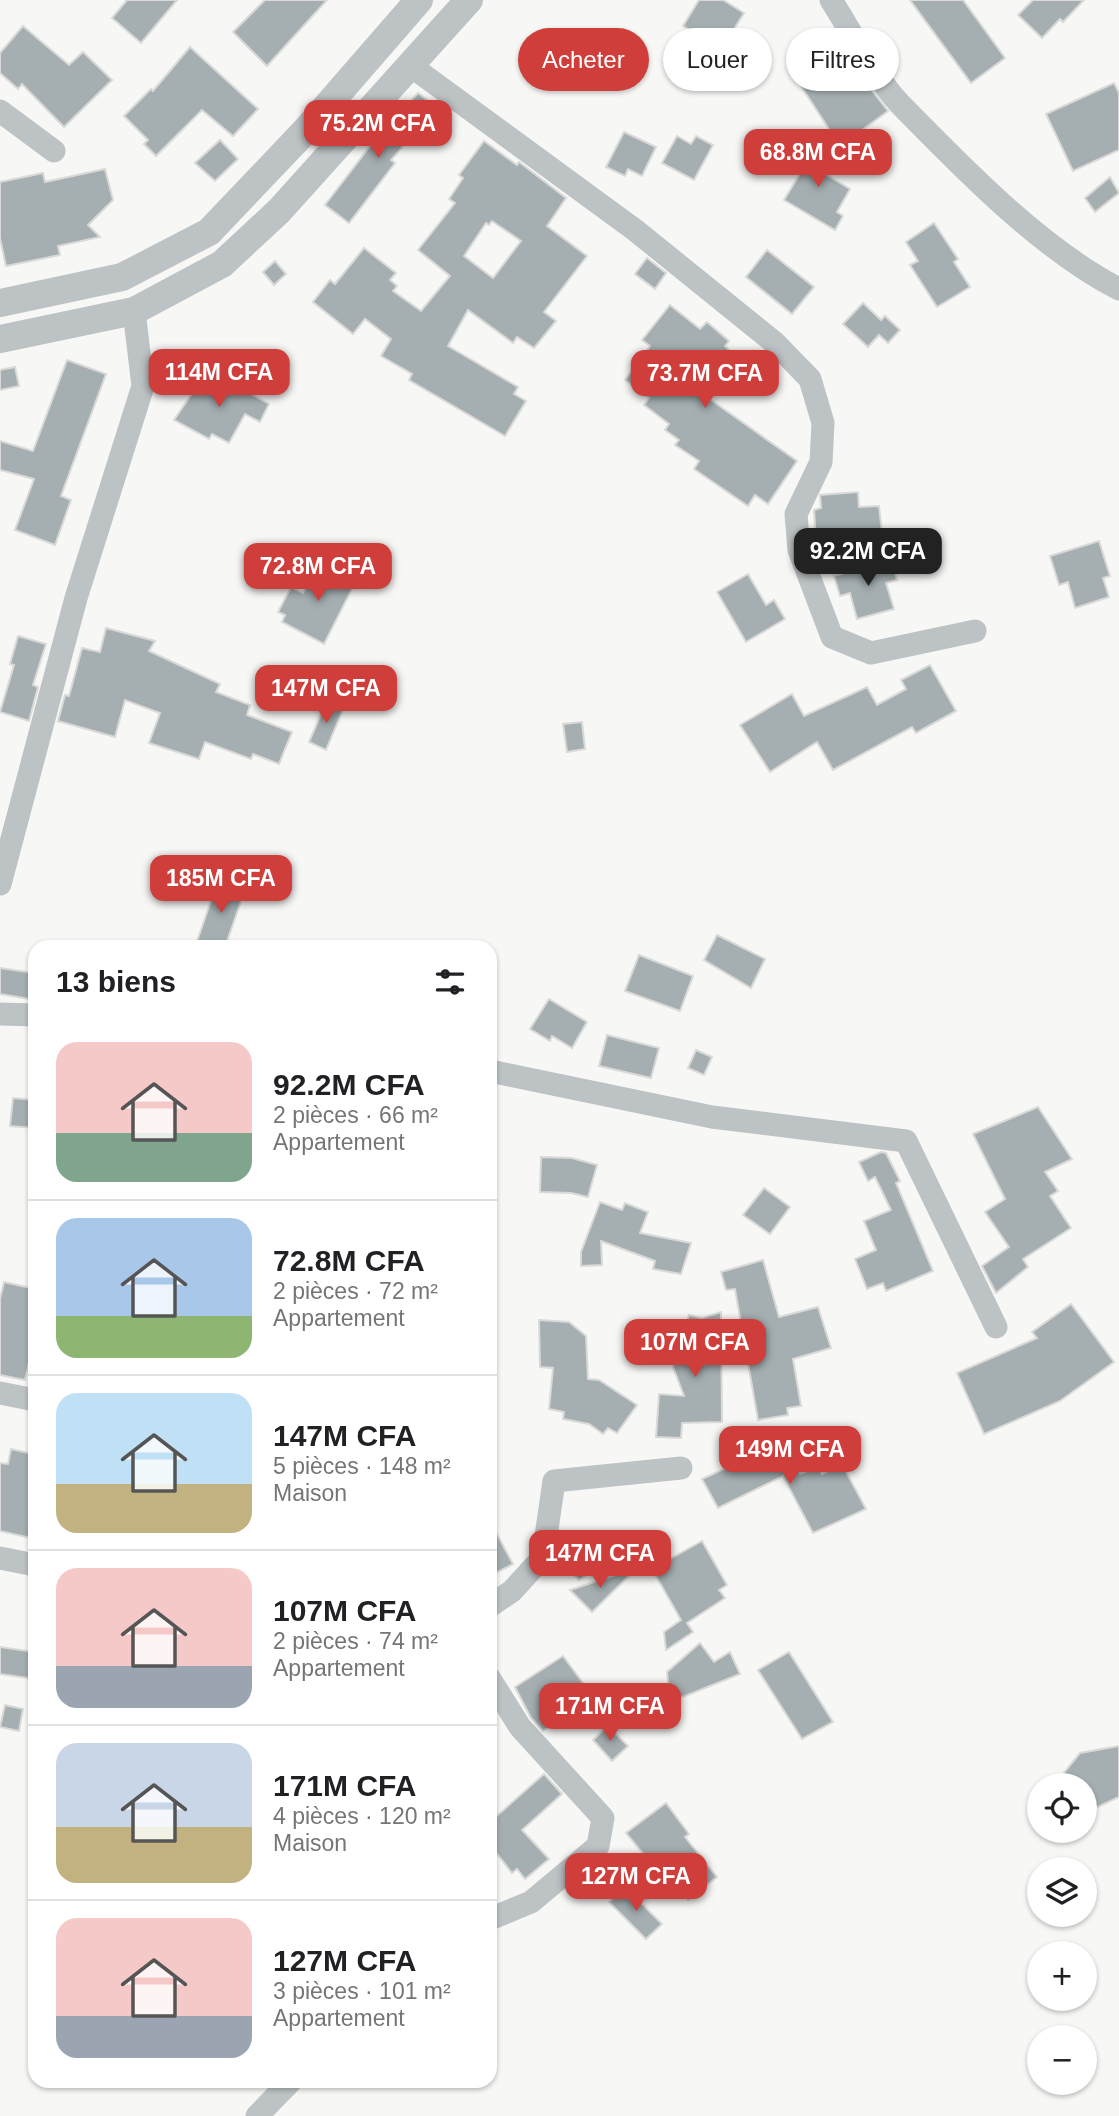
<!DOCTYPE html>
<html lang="fr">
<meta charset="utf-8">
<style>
body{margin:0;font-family:Arial,sans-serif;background:#f2f2f2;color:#202124;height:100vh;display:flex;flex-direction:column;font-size:26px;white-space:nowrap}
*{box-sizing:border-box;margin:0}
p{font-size:23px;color:#757577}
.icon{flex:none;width:38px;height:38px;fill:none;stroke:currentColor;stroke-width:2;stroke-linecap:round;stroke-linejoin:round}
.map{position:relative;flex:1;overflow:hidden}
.panel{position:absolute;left:28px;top:940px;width:469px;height:1148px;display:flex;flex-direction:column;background:#fff;border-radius:21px;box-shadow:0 2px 5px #0004}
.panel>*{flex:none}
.banner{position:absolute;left:518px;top:28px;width:495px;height:63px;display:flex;gap:14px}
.tools{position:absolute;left:1027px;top:1773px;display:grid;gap:14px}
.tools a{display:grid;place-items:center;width:70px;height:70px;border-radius:50%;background:#fff;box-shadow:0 2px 5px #0004;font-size:35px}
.price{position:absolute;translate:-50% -60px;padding:0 16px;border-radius:14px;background:#d03e3c;color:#fff;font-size:23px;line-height:46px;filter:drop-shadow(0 2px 4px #0008)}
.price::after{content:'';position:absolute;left:50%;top:42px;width:21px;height:16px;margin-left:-10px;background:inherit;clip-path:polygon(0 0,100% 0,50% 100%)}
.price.selected{background:#222;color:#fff}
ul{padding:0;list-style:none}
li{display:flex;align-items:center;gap:21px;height:175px;padding:0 28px}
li+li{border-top:2px solid #e0e0e0}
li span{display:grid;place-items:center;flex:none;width:196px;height:140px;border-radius:21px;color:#555}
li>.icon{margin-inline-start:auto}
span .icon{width:84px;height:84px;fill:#fffc;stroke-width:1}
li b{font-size:30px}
h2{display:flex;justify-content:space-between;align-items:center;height:84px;padding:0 28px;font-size:30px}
.pill{padding:0 24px;border-radius:32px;background:#fff;box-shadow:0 2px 5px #0004;font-size:24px;line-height:63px}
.pill.selected{background:#d03e3c;color:#fff}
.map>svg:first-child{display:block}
.building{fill:#a5afb1;stroke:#d9d9d7;stroke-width:2;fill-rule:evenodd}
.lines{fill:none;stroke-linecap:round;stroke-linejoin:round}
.minor{stroke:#bdc2c4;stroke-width:23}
.tertiary{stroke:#bdc2c4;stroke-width:28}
</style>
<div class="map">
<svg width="1119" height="2116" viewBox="0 0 1119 2116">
<rect width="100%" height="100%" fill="#f7f7f5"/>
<!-- building -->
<g class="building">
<path d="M 127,0 L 177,0 L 141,43 L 112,18 Z"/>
<path d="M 265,0 L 327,0 L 267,66 L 233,32 Z"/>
<path d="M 699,0 L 723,0 L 744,13 L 721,50 L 683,26 Z"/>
<path d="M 910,0 L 963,0 L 1005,58 L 971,83 Z"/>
<path d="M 1033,0 L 1084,0 L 1063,22 L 1060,19 L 1042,38 L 1018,15 Z"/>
<path d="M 23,26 L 69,65 L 83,52 L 112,80 L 64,127 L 22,84 L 18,89 L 0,73 L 0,53 Z"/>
<path d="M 190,47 L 258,109 L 233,136 L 202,110 L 156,156 L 144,144 L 148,140 L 124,116 L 151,89 L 153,91 Z"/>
<path d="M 841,56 L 861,86 L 866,83 L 888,111 L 840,146 L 799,83 Z"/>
<path d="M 1114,83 L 1119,93 L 1119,150 L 1073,171 L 1046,114 Z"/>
<path d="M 418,93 L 436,107 L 391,160 L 395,163 L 349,223 L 325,205 L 371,145 Z"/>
<path d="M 624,132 L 656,147 L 642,176 L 628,169 L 625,176 L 606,167 Z"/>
<path d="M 677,136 L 691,144 L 696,136 L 713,145 L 694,180 L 662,163 Z"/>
<path d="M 220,140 L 238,159 L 215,181 L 195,163 Z"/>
<path d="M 484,141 L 517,165 L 519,162 L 566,198 L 547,226 L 587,256 L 544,312 L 556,321 L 534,348 L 517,337 L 513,343 L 468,310 L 448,346 L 518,387 L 514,394 L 526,401 L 505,436 L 409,380 L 412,374 L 381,356 L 391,339 L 365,319 L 353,334 L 313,302 L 330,280 L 335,284 L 364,248 L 396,273 L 390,280 L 397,286 L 393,291 L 421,311 L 450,276 L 418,250 L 455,203 L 449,199 L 463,178 L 459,175 ZM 492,221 L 521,241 L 493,278 L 464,256 L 486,223 L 489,225 Z"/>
<path d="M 809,146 L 839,166 L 825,174 L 850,189 L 837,212 L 843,216 L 835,230 L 784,200 L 804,167 L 797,162 Z"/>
<path d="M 105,169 L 113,200 L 88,225 L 100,237 L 58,246 L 60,255 L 6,266 L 0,238 L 0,182 L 43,173 L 45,182 Z"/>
<path d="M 1110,177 L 1119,193 L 1095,212 L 1085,198 Z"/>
<path d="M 934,223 L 958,259 L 954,262 L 970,287 L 937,307 L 910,265 L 918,261 L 906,242 Z"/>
<path d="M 767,250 L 814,287 L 792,314 L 746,277 Z"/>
<path d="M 647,258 L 666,273 L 655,289 L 635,274 Z"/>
<path d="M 275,261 L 286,274 L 274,285 L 263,272 Z"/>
<path d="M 863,303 L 881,320 L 885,316 L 900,330 L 888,343 L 879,335 L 868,347 L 843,324 Z"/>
<path d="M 670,305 L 700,329 L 707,322 L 729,341 L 725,346 L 729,350 L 697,390 L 797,461 L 768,504 L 755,495 L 748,506 L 694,469 L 699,461 L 675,445 L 679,440 L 665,430 L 669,424 L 644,405 L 649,398 L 625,380 L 650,346 L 642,340 Z"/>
<path d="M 67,360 L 106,374 L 61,496 L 71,500 L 55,545 L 15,530 L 34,479 L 0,470 L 0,441 L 33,451 Z"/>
<path d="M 15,367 L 19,386 L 0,390 L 0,370 Z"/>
<path d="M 219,376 L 269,404 L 260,422 L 245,414 L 229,443 L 212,434 L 209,439 L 174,420 L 202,379 Z"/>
<path d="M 858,492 L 859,507 L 879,506 L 882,534 L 816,540 L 814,510 L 821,508 L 820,495 Z"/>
<path d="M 1099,541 L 1110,576 L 1103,578 L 1109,597 L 1075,608 L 1068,582 L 1059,585 L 1050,556 Z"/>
<path d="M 891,560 L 897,580 L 886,583 L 894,609 L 857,619 L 850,593 L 840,596 L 834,576 Z"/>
<path d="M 321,561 L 357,579 L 324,644 L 282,622 L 285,615 L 278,612 L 291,587 L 303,593 Z"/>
<path d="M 748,574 L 766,605 L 774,600 L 785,619 L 746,642 L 717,592 Z"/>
<path d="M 106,628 L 155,641 L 149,651 L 220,684 L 216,692 L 250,705 L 247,715 L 292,732 L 279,764 L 253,754 L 251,759 L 205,742 L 199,759 L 149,743 L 160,713 L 125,700 L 115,737 L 58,721 L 65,695 L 69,696 L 82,648 L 100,652 Z"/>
<path d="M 18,636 L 46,644 L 33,685 L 38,687 L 29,721 L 0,712 L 14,665 L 10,664 Z"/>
<path d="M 930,665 L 956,711 L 916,733 L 912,727 L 833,770 L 817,742 L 770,772 L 740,725 L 792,694 L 804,716 L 867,687 L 877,705 L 906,689 L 901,680 Z"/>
<path d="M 327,700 L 344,707 L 326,750 L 309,742 Z"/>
<path d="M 582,722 L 585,749 L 567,752 L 563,724 Z"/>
<path d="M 219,878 L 246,887 L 225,947 L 195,947 Z"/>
<path d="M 717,935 L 765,959 L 751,988 L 704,960 Z"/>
<path d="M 639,955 L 693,976 L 680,1011 L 625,991 Z"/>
<path d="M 0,968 L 35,973 L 35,1000 L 0,994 Z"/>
<path d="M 549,999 L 587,1022 L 572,1048 L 552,1036 L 550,1041 L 530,1029 Z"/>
<path d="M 607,1035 L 659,1048 L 651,1078 L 599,1066 Z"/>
<path d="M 696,1050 L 712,1057 L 704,1075 L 688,1068 Z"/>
<path d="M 13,1098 L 35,1100 L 35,1128 L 10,1126 Z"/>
<path d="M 1038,1107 L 1072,1159 L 1045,1172 L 1058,1191 L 1050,1196 L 1071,1228 L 1023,1259 L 1028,1267 L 996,1293 L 982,1266 L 1009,1247 L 985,1212 L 1005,1199 L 973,1134 Z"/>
<path d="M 881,1152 L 886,1153 L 900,1181 L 896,1183 L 933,1271 L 886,1291 L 883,1283 L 867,1289 L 855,1259 L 876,1250 L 864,1221 L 891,1210 L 875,1177 L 868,1181 L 859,1162 Z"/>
<path d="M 541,1157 L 572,1158 L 597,1165 L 588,1197 L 571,1193 L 540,1192 Z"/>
<path d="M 764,1188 L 790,1207 L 770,1234 L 743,1215 Z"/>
<path d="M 600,1202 L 622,1210 L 625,1203 L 648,1212 L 640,1233 L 691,1243 L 681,1274 L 653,1269 L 655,1261 L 601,1241 L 602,1265 L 581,1266 L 581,1252 Z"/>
<path d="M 763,1260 L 779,1317 L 818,1307 L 831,1348 L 793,1359 L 801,1406 L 787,1408 L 788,1415 L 758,1420 L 735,1289 L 726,1290 L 721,1272 Z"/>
<path d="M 4,1282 L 35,1289 L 35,1336 L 25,1380 L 0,1375 L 0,1299 Z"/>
<path d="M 1071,1304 L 1114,1362 L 1060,1401 L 984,1434 L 957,1373 L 1037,1338 L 1032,1332 Z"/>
<path d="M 721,1312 L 722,1422 L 682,1423 L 681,1438 L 656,1437 L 659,1394 L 684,1396 L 673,1367 L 689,1315 L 702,1318 Z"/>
<path d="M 539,1320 L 569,1322 L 586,1336 L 588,1379 L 599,1380 L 637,1405 L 617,1433 L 608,1428 L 603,1434 L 589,1424 L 563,1419 L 564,1412 L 549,1409 L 553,1368 L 540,1367 Z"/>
<path d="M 785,1441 L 800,1474 L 819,1466 L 822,1474 L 842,1464 L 866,1509 L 813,1533 L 783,1476 L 718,1508 L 702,1479 Z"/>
<path d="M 11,1449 L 33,1454 L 30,1468 L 35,1469 L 35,1539 L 0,1531 L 0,1463 L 8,1464 Z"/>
<path d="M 490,1521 L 513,1564 L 490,1576 Z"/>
<path d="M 611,1533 L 627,1549 L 579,1580 L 565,1566 L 588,1544 L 593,1550 Z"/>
<path d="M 702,1541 L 727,1585 L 719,1590 L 725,1598 L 687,1623 L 693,1632 L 666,1650 L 664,1632 L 681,1620 L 652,1569 Z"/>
<path d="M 637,1568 L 592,1612 L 570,1590 Z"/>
<path d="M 700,1643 L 714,1662 L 730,1652 L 740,1674 L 670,1702 L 667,1672 Z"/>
<path d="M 0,1647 L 35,1652 L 35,1679 L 0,1674 Z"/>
<path d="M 789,1652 L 833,1722 L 802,1739 L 758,1670 Z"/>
<path d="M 563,1656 L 594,1698 L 543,1731 L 531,1718 L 515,1687 Z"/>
<path d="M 5,1705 L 23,1709 L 19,1731 L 0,1727 Z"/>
<path d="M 608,1726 L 628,1746 L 612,1761 L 593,1740 Z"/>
<path d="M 1119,1746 L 1119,1797 L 1085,1813 L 1085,1785 L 1054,1785 L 1080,1753 Z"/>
<path d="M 544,1774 L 562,1794 L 522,1830 L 549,1859 L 525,1879 L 517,1869 L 512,1873 L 490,1845 L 490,1822 Z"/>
<path d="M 666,1803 L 689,1834 L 685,1837 L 717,1877 L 688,1900 L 676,1885 L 672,1889 L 626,1833 Z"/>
<path d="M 625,1887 L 662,1924 L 646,1939 L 609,1902 Z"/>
</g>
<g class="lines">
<!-- minor -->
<g class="minor">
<path d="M 831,0 C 849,28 877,80 899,103 C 961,166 1039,248 1119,289"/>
<path d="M 411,66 L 635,230 L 775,343 L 810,379 L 823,423 L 821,462 L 796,514 L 799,550 L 832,637 L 871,653 L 975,631"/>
<path d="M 0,111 L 54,151"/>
<path d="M 0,884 L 76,598 L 143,386 L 134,311"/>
<path d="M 0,1014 L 35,1015"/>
<path d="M 490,1071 L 712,1117 L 906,1141 L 996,1327"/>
<path d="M 0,1393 L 35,1400"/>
<path d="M 0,1558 L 35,1565"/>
<path d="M 490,1606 L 512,1591 L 543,1557 L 554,1481 L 681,1468"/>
<path d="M 490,1679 L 520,1727 L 603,1818 L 598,1846 L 531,1902 L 490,1919"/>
<path d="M 257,2116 L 291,2081"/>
</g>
<!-- tertiary -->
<g class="tertiary">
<path d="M 0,303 L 122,277 L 209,232 L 307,129 L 419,0"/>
<path d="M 0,339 L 134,311 L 222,264 L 279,211 L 469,0"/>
</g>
</g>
</svg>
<div class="tools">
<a><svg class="icon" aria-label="locate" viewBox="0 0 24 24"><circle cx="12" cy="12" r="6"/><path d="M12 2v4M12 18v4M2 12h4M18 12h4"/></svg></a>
<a><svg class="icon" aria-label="layers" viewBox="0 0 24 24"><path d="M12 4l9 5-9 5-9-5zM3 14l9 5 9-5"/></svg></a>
<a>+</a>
<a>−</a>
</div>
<b class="price" style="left:378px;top:160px">75.2M CFA</b>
<b class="price" style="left:818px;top:189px">68.8M CFA</b>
<b class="price" style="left:219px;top:409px">114M CFA</b>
<b class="price" style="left:705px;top:410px">73.7M CFA</b>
<b class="price selected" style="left:868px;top:588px">92.2M CFA</b>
<b class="price" style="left:318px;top:603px">72.8M CFA</b>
<b class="price" style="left:326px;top:725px">147M CFA</b>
<b class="price" style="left:221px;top:915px">185M CFA</b>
<b class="price" style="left:695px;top:1379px">107M CFA</b>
<b class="price" style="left:790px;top:1486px">149M CFA</b>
<b class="price" style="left:600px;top:1590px">147M CFA</b>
<b class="price" style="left:610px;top:1743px">171M CFA</b>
<b class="price" style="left:636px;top:1913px">127M CFA</b>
<div class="banner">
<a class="pill selected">Acheter</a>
<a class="pill">Louer</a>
<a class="pill">Filtres</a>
</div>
<section class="panel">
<h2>13 biens<svg class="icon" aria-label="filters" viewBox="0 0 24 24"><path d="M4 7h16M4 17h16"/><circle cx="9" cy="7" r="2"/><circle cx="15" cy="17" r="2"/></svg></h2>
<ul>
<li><span style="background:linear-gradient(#f6c9c9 65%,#7fa58c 0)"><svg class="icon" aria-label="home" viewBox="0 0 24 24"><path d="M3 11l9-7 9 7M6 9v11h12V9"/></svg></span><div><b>92.2M CFA</b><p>2 pièces · 66 m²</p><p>Appartement</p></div></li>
<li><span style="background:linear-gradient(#a9c7e8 70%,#8fb573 0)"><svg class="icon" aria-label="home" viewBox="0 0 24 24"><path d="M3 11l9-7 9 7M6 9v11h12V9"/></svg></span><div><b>72.8M CFA</b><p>2 pièces · 72 m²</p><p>Appartement</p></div></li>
<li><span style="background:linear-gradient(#bfe0f5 65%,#c2b280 0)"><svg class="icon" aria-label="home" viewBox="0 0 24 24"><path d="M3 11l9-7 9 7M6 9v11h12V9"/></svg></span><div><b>147M CFA</b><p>5 pièces · 148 m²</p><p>Maison</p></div></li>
<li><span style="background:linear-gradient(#f6c9c9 70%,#9aa5b1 0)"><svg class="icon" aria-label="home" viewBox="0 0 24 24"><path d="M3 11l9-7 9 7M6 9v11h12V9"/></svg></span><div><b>107M CFA</b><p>2 pièces · 74 m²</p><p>Appartement</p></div></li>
<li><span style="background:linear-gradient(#c9d6e8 60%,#c2b280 0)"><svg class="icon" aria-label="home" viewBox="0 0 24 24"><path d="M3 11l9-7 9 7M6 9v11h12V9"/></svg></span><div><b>171M CFA</b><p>4 pièces · 120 m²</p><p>Maison</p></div></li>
<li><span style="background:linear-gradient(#f6c9c9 70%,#9aa5b1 0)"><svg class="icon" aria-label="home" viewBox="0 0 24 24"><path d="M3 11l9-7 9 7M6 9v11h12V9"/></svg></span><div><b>127M CFA</b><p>3 pièces · 101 m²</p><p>Appartement</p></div></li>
</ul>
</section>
</div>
